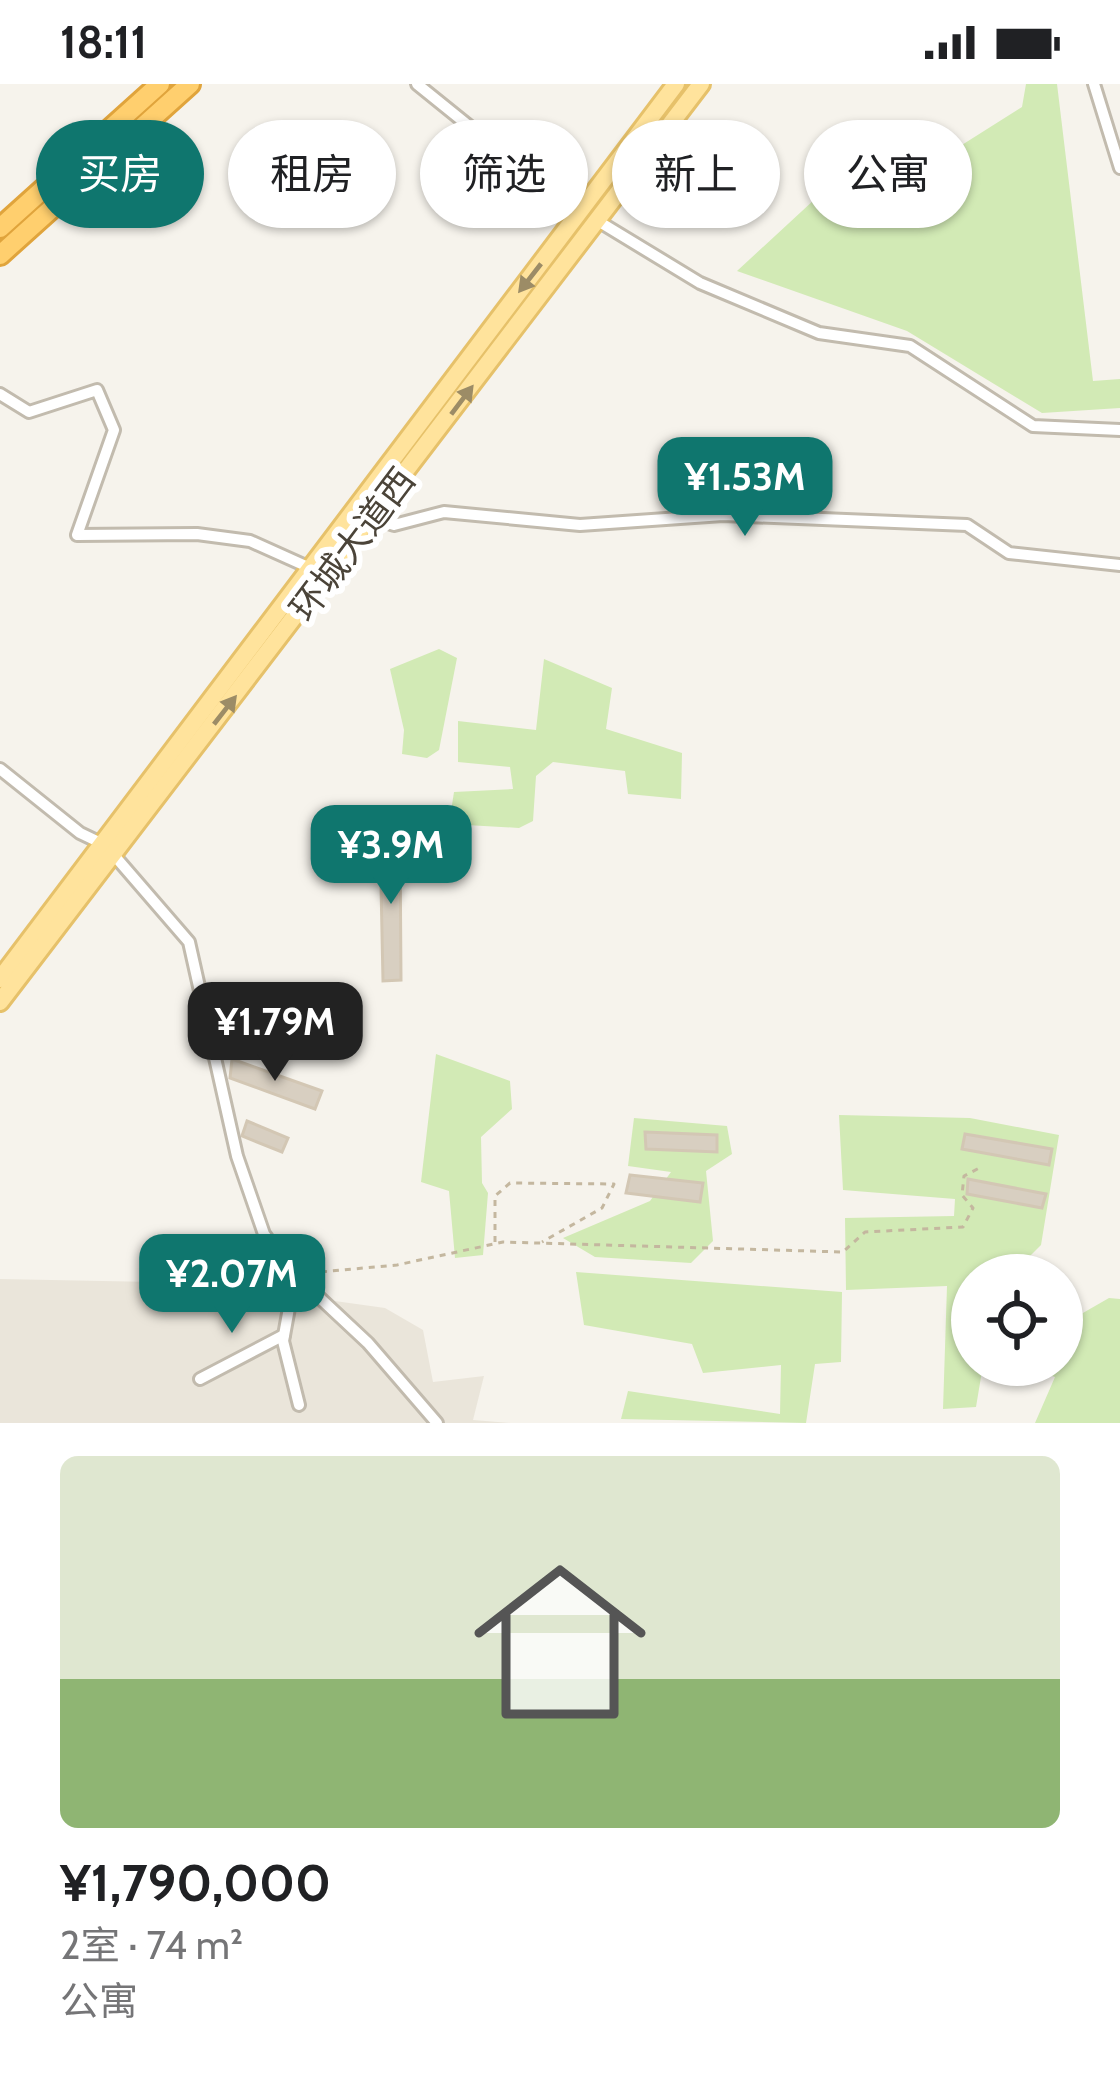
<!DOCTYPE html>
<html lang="zh">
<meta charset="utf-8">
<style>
body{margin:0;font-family:Cabin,"Noto Sans SC",sans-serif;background:#f6f6f6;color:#202124;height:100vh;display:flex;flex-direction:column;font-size:45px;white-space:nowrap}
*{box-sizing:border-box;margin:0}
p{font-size:39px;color:#757577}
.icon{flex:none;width:66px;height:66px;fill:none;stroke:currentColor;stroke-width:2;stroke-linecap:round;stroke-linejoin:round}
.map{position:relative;height:1339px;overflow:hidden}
.sheet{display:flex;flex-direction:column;background:#fff;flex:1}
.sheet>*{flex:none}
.guide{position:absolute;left:36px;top:36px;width:1050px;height:108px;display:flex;gap:24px}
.buttons{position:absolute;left:951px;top:1170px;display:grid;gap:24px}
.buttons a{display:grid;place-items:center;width:132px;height:132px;border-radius:50%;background:#fff;box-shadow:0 3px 9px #0004;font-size:60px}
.price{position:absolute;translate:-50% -102px;padding:0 27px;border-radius:24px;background:#0f766e;color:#fff;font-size:39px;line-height:78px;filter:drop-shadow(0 3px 6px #0008)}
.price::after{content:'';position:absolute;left:50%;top:72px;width:36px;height:27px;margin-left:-18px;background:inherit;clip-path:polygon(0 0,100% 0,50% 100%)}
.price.current{background:#222;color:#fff}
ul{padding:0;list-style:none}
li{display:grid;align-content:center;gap:24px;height:636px;padding:0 60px}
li+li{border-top:3px solid #e0e0e0}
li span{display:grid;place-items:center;height:372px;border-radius:18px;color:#555}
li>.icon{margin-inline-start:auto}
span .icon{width:216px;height:216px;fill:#fffc;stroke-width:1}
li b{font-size:51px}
.chip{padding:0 42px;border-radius:54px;background:#fff;box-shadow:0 3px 9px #0004;font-size:42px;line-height:108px}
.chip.current{background:#0f766e;color:#fff}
.status{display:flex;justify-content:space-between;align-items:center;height:84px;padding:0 60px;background:#fff;direction:ltr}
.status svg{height:33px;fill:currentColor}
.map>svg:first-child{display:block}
.residential{fill:#eae5da}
.green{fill:#d2eab5}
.building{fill:#d8cfc1;stroke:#d3c7b4;stroke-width:3}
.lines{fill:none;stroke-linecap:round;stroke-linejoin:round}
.street-casing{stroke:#c2bbae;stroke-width:16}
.primary-casing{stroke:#e6c16a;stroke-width:22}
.highway-casing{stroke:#e0a43c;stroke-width:24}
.path{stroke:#c4b79f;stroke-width:3;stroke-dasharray:6 6;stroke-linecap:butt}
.street{stroke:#fff;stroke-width:10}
.primary{stroke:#ffe39c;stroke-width:16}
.highway{stroke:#ffcf6e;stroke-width:18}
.oneway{fill:#9c8c66}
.labels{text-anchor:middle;stroke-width:12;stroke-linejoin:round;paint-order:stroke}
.street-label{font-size:36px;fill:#4b4439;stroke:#fff}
</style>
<div class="status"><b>18:11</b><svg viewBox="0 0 49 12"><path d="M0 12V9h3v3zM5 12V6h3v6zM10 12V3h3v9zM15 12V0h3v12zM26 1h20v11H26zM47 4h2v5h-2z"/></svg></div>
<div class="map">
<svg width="1120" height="1339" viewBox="0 0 1120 1339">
<rect width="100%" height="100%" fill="#f6f3ec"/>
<!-- residential -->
<path class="residential" d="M 0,1195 L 205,1199 L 385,1224 L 423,1246 L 433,1298 L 484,1292 L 473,1336 L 511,1339 L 0,1339 Z"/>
<!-- green -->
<g class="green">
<path d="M 1026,0 L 1057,0 L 1093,297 L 1120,295 L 1120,324 L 1042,329 L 907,247 L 737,187 L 815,115 L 946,71 L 1022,23 Z"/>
<path d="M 439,565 L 457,574 L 439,666 L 427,674 L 402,670 L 404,646 L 390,585 Z"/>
<path d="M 544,575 L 612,604 L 606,645 L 682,669 L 681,715 L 628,710 L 625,687 L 553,678 L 536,692 L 533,737 L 519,744 L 449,740 L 454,708 L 513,705 L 510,683 L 458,678 L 458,637 L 536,646 Z"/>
<path d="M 436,970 L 510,997 L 512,1025 L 481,1053 L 482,1099 L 488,1109 L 483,1171 L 455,1174 L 449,1107 L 421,1098 Z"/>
<path d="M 839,1031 L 970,1034 L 1059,1051 L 1041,1161 L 1011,1191 L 972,1191 L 972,1281 L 983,1281 L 976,1323 L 943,1325 L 947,1202 L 846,1206 L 845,1134 L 954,1132 L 955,1115 L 843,1106 Z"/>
<path d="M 634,1034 L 727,1042 L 732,1070 L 706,1087 L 713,1157 L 691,1179 L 595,1173 L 563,1154 L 650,1117 L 671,1088 L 628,1082 Z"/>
<path d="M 576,1188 L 842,1208 L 841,1278 L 815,1280 L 806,1339 L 621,1335 L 628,1307 L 780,1330 L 781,1281 L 703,1289 L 692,1260 L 584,1241 Z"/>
<path d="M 1109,1214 L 1120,1215 L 1120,1339 L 1035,1339 L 1055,1293 L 1023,1281 L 1062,1281 L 1062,1241 Z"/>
</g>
<!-- building -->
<g class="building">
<path d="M 380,752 L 400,753 L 401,896 L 383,897 Z"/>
<path d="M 232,975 L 322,1007 L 315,1025 L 230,994 Z"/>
<path d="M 247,1037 L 288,1054 L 282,1068 L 242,1052 Z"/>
<path d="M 645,1048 L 717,1051 L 717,1068 L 646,1065 Z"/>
<path d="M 965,1050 L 1052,1065 L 1049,1081 L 962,1065 Z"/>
<path d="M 630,1091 L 703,1099 L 700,1118 L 626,1109 Z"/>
<path d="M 968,1095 L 1046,1110 L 1042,1124 L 967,1110 Z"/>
</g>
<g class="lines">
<!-- street casing -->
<g class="street-casing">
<g id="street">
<path d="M 417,0 L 521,84 L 568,105 L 582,127"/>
<path d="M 1094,0 L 1120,84"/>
<path d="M 598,137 L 700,199 L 819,249 L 910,262 L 1033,342 L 1120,346"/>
<path d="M 0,310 L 29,328 L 97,306 L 114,346 L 77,451 L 197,450 L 250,457 L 308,483"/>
<path d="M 372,434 L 394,441 L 444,428 L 580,441 L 723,431 L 967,441 L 1009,469 L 1120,481"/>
<path d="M 0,685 L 80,749 L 103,760"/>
<path d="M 113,770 L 189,858 L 237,1072 L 264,1150 L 291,1187 L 368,1259 L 437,1339"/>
<path d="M 295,1191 L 283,1257 L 299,1321"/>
<path d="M 200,1295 L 284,1251"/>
</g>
</g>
<!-- primary casing -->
<g class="primary-casing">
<g id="primary">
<path d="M 0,895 L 676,0"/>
<path d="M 0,918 L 701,0"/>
</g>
</g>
<!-- highway casing -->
<g class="highway-casing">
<g id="highway">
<path d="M 0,144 L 160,0"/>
<path d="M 0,171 L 190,0"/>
</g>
</g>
<!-- path -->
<g class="path">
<path d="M 495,1158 L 495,1112 L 510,1099 L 614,1100 L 602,1124 L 542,1158"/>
<path d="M 309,1189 L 397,1181 L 503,1158 L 843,1168 L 865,1148 L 963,1143 L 973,1124 L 962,1111 L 964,1092 L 983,1082"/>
</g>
<!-- street -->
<use href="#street" class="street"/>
<!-- primary -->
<use href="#primary" class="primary"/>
<!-- highway -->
<use href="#highway" class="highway"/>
</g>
<!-- one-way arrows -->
<defs><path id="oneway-solid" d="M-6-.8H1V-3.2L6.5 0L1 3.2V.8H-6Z" transform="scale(3)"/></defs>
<g class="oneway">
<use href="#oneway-solid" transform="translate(530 194) rotate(128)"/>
<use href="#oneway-solid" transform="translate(462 316) rotate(-53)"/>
<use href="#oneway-solid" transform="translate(225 626) rotate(-52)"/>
</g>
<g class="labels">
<!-- street labels -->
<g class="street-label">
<text transform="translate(352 460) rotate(-53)" y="13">环城大道西</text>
</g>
</g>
</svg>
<div class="buttons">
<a><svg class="icon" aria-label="locate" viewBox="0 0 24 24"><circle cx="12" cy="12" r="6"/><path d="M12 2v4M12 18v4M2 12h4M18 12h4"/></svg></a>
</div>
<b class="price" style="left:745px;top:455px">¥1.53M</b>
<b class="price" style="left:391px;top:823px">¥3.9M</b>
<b class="price current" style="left:275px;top:1000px">¥1.79M</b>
<b class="price" style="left:232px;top:1252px">¥2.07M</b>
<div class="guide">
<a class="chip current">买房</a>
<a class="chip">租房</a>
<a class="chip">筛选</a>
<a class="chip">新上</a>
<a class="chip">公寓</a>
</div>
</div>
<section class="sheet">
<ul>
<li><span style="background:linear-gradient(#dfe7d0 60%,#8fb573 0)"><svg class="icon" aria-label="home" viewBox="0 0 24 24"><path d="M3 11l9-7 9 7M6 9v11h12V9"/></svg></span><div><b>¥1,790,000</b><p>2室 · 74 m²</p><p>公寓</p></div></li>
</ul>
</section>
